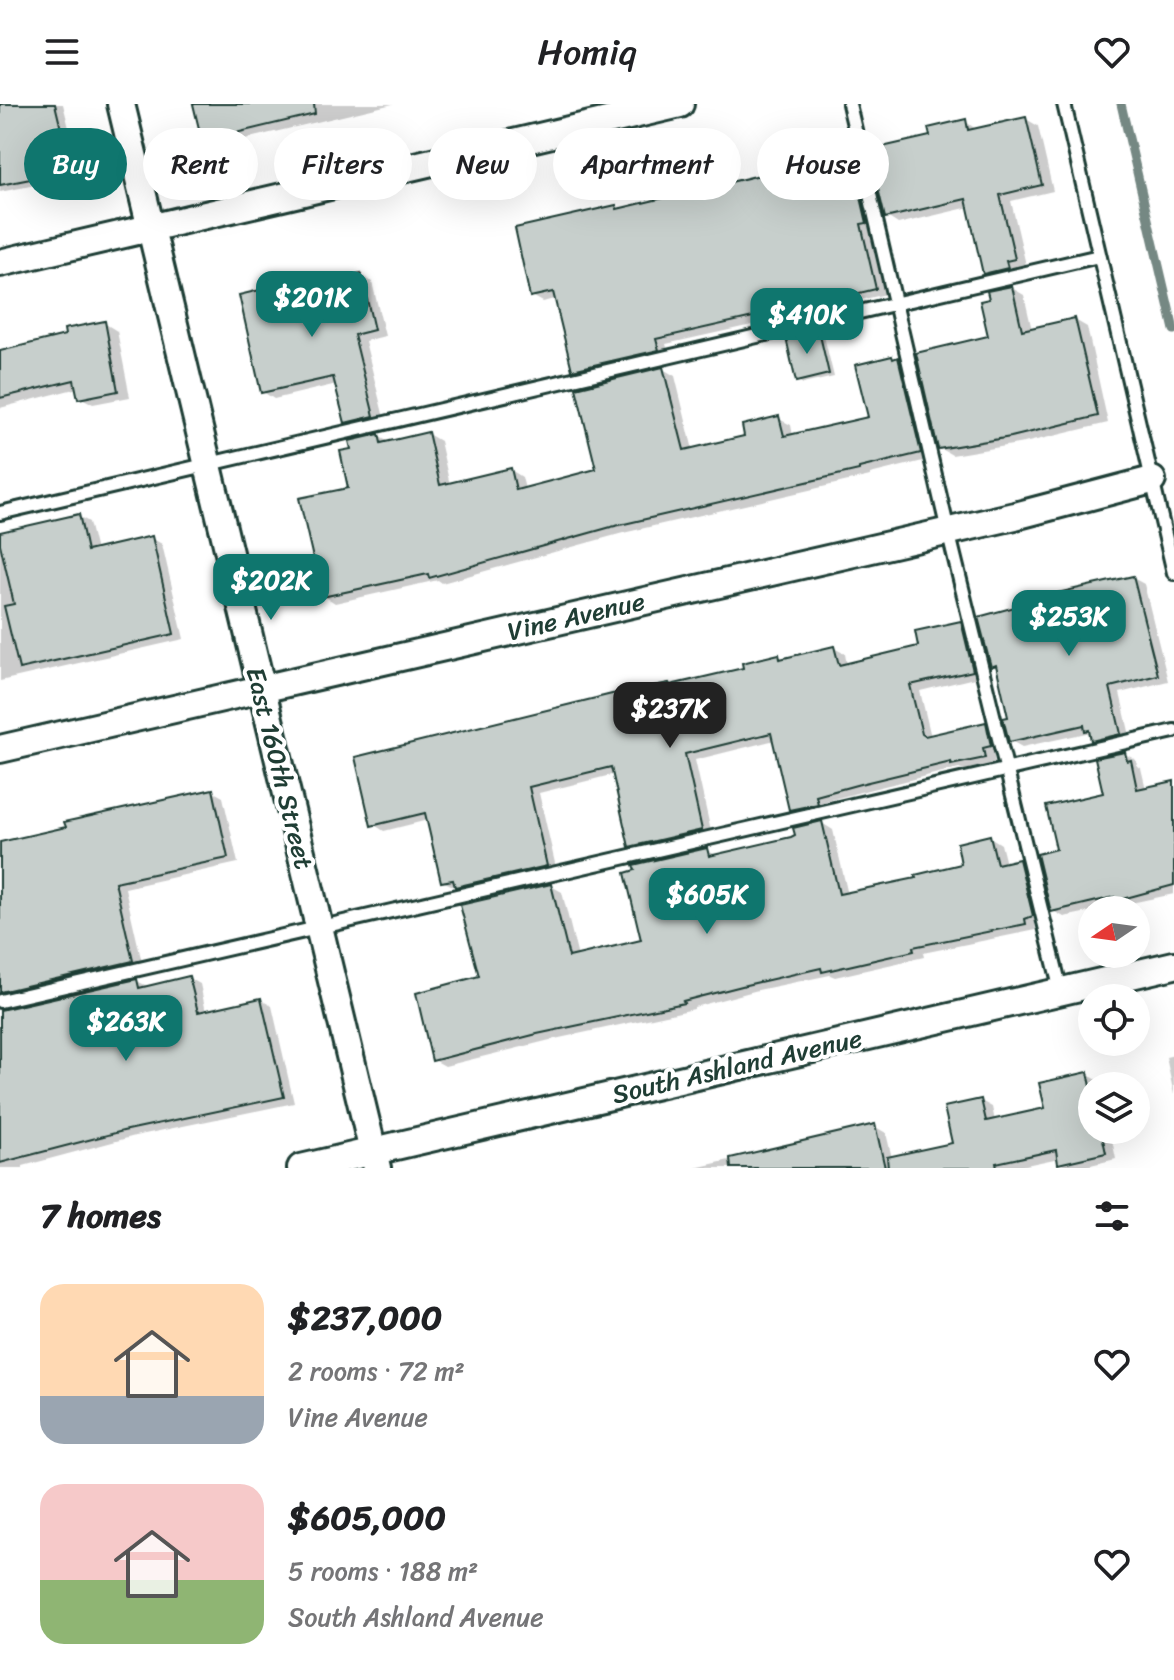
<!DOCTYPE html>
<meta charset="utf-8">
<style>
body{margin:0;font-family:Sriracha,sans-serif;background:#f2f2f2;color:#202124;height:100vh;display:flex;flex-direction:column;font-size:30px;white-space:nowrap}
*{box-sizing:border-box;margin:0}
p{font-size:26px;color:#757577}
.icon{flex:none;width:44px;height:44px;fill:none;stroke:currentColor;stroke-width:2;stroke-linecap:round;stroke-linejoin:round}
.map{position:relative;height:1064px;overflow:hidden}
.details{display:flex;flex-direction:column;background:#fff;flex:1}
.details>*{flex:none}
.hud{position:absolute;left:24px;top:24px;width:1126px;height:72px;display:flex;gap:16px}
.needle{width:52px;rotate:257deg}
.buttons{position:absolute;left:1078px;top:792px;display:grid;gap:16px}
.buttons a{display:grid;place-items:center;width:72px;height:72px;border-radius:50%;background:#fff;box-shadow:0 8px 32px #0002;font-size:40px}
.price{position:absolute;translate:-50% -68px;padding:0 18px;border-radius:16px;background:#0f766e;color:#fff;font-size:26px;line-height:52px;filter:drop-shadow(0 2px 4px #0008)}
.price::after{content:'';position:absolute;left:50%;top:48px;width:24px;height:18px;margin-left:-12px;background:inherit;clip-path:polygon(0 0,100% 0,50% 100%)}
.price.on{background:#222;color:#fff}
ul{padding:0;list-style:none}
li{display:flex;align-items:center;gap:24px;height:200px;padding:0 40px}
li span{display:grid;place-items:center;flex:none;width:224px;height:160px;border-radius:24px;color:#555}
li>.icon{margin-inline-start:auto}
span .icon{width:96px;height:96px;fill:#fffc;stroke-width:1}
li b{font-size:34px}
h2{display:flex;justify-content:space-between;align-items:center;height:96px;padding:0 40px;font-size:34px}
.pill{padding:0 28px;border-radius:36px;background:#fff;box-shadow:0 8px 32px #0002;font-size:28px;line-height:72px}
.pill.on{background:#0f766e;color:#fff}
header{display:flex;justify-content:space-between;align-items:center;height:104px;padding:0 40px;background:#fff;font-size:36px;font-weight:600}
.map>svg:first-child{display:block}
.shadow{fill:#0003}
.lines{fill:none;stroke-linecap:round;stroke-linejoin:round}
.stream{stroke:#758883;stroke-width:9}
.building{fill:#c7cfcc;stroke:#1f3d34;stroke-width:2}
.service-casing{stroke:#1f3d34;stroke-width:18}
.minor-casing{stroke:#1f3d34;stroke-width:32}
.service{stroke:#fff;stroke-width:12}
.minor{stroke:#fff;stroke-width:26}
.labels{text-anchor:middle;stroke-width:8;stroke-linejoin:round;paint-order:stroke}
.street-label{font-size:26px;fill:#1f3d34;stroke:#fff}
</style>
<header><svg class="icon" aria-label="menu" viewBox="0 0 24 24"><path d="M4 6h16M4 12h16M4 18h16"/></svg>Homiq<svg class="icon" aria-label="heart" viewBox="0 0 24 24"><path d="M12 20l-8-8c-3-5 5-10 8-4 3-6 11-1 8 4z"/></svg></header>
<div class="map">
<svg width="1174" height="1064" viewBox="0 0 1174 1064">
<rect width="100%" height="100%" fill="#fff"/>
<filter id="ink" filterUnits="userSpaceOnUse"><feTurbulence type="fractalNoise" baseFrequency=".0125" numOctaves="2"/><feDisplacementMap in="SourceGraphic" scale="16" xChannelSelector="R" yChannelSelector="G"/><feConvolveMatrix kernelMatrix="1 2 1 2 8 2 1 2 1" color-interpolation-filters="sRGB"/></filter>
<g filter="url(#ink)">
<!-- shadow -->
<g class="shadow">
<path d="M 0,0 L 63,0 L 81,72 L 0,88 Z"/>
<path d="M 195,0 L 393,0 L 215,42 L 204,35 Z"/>
<path d="M 1026,15 L 1038,22 L 1053,87 L 1011,97 L 1026,161 L 1017,163 L 1019,170 L 997,175 L 985,169 L 970,103 L 898,120 L 887,113 L 932,33 L 965,17 L 977,26 Z"/>
<path d="M 842,50 L 850,52 L 886,190 L 822,205 L 825,215 L 794,222 L 783,214 L 666,240 L 669,251 L 584,271 L 574,265 L 557,194 L 543,198 L 532,192 L 615,103 L 621,106 L 808,61 Z"/>
<path d="M 851,52 L 862,58 L 877,124 L 871,126 L 855,56 Z"/>
<path d="M 361,171 L 372,178 L 385,232 L 365,237 L 385,318 L 358,325 L 346,318 L 337,280 L 274,295 L 263,288 L 277,184 L 284,189 Z"/>
<path d="M 1012,184 L 1024,191 L 1032,226 L 1075,216 L 1087,223 L 1108,319 L 1024,339 L 952,351 L 940,344 Z"/>
<path d="M 104,219 L 117,227 L 130,293 L 93,300 L 80,293 L 78,284 L 0,304 L 0,249 L 68,232 Z"/>
<path d="M 819,229 L 824,232 L 834,273 L 803,280 L 798,277 Z"/>
<path d="M 892,254 L 910,262 L 931,355 L 870,370 L 870,372 L 623,429 L 442,479 L 438,476 L 335,499 L 324,492 L 351,385 L 354,346 L 378,332 L 391,339 L 428,330 L 440,337 L 450,381 L 511,366 L 522,373 L 525,385 L 599,366 L 663,265 L 675,272 L 693,346 L 747,333 L 779,315 L 791,321 L 793,332 L 870,314 Z"/>
<path d="M 78,412 L 89,418 L 96,447 L 151,434 L 162,440 L 184,535 L 0,577 L 0,430 Z"/>
<path d="M 1133,474 L 1144,480 L 1168,577 L 1120,589 L 1131,636 L 1104,642 L 1093,636 L 1091,628 L 1022,643 L 1011,637 L 1011,614 L 999,566 L 992,561 L 1051,495 Z"/>
<path d="M 961,519 L 971,525 L 983,572 L 920,587 L 931,633 L 985,620 L 996,627 L 1001,647 L 993,649 L 995,659 L 964,666 L 959,664 L 872,685 L 826,697 L 828,705 L 802,711 L 791,705 L 775,636 L 695,656 L 712,732 L 642,748 L 631,742 L 615,670 L 539,689 L 557,768 L 467,788 L 442,777 L 428,716 L 384,727 L 373,720 L 672,582 L 745,566 L 779,552 L 785,556 L 834,544 L 845,550 L 847,561 L 920,543 Z"/>
<path d="M 1125,650 L 1136,656 L 1137,662 L 1141,664 L 1146,685 L 1174,679 L 1174,790 L 1064,813 L 1053,807 L 1059,747 L 1105,690 Z"/>
<path d="M 212,687 L 223,693 L 238,759 L 125,784 L 143,863 L 2,900 L 2,908 L 137,877 L 149,883 L 189,874 L 200,880 L 206,908 L 261,896 L 272,902 L 294,999 L 135,1032 L 23,1062 L 23,1064 L 0,1064 L 0,741 Z"/>
<path d="M 822,719 L 833,726 L 848,791 L 918,776 L 964,761 L 990,733 L 1001,740 L 1006,760 L 1019,757 L 1030,763 L 1044,818 L 1035,820 L 1036,826 L 923,849 L 924,853 L 835,873 L 830,871 L 758,886 L 694,903 L 694,905 L 550,936 L 445,962 L 434,956 L 481,873 L 551,782 L 562,788 L 578,853 L 643,838 L 706,746 L 718,752 L 792,735 Z"/>
<path d="M 1174,951 L 1174,991 L 1166,953 Z"/>
<path d="M 1087,970 L 1099,977 L 1100,982 L 1092,982 L 1092,1026 L 1110,1026 L 1116,1055 L 1078,1064 L 1069,1064 L 1060,1059 L 1059,1054 L 1012,1064 L 695,1064 L 874,1022 L 886,1029 L 892,1054 L 955,1040 L 981,997 L 992,1003 L 995,1017 L 1047,1005 Z"/>
</g>
<g class="lines">
<!-- stream -->
<path class="stream" d="M 1121,0 L 1174,226"/>
</g>
<!-- building -->
<g class="building">
<path d="M 0,0 L 55,0 L 71,67 L 0,81 Z"/>
<path d="M 193,0 L 314,0 L 315,10 L 202,37 Z"/>
<path d="M 1026,13 L 1042,81 L 1000,91 L 1015,155 L 1006,157 L 1008,164 L 983,170 L 966,95 L 885,114 L 869,46 L 930,32 L 928,24 L 966,15 L 968,26 Z"/>
<path d="M 843,48 L 844,52 L 851,50 L 867,119 L 861,120 L 876,185 L 813,200 L 815,209 L 782,217 L 780,207 L 656,235 L 659,246 L 572,266 L 553,188 L 530,193 L 515,124 L 616,101 L 617,105 L 806,60 L 805,57 Z"/>
<path d="M 361,169 L 374,226 L 354,231 L 374,312 L 345,319 L 333,273 L 261,289 L 239,191 L 277,182 L 278,188 Z"/>
<path d="M 1012,182 L 1022,226 L 1075,214 L 1098,312 L 1011,333 L 938,345 L 916,249 L 988,232 L 980,197 L 989,195 L 987,187 Z"/>
<path d="M 105,217 L 118,287 L 78,295 L 74,276 L 0,294 L 0,247 L 65,231 L 64,225 Z"/>
<path d="M 819,227 L 829,270 L 796,278 L 786,234 Z"/>
<path d="M 892,252 L 893,255 L 898,253 L 921,349 L 859,364 L 859,366 L 611,423 L 429,474 L 428,470 L 322,493 L 299,394 L 348,384 L 340,347 L 351,345 L 349,337 L 379,330 L 381,339 L 428,328 L 440,381 L 511,364 L 516,386 L 596,365 L 576,284 L 663,263 L 684,346 L 744,332 L 742,321 L 779,312 L 784,332 L 868,313 L 855,261 Z"/>
<path d="M 79,410 L 87,447 L 152,432 L 174,530 L 19,565 L 4,502 L 14,500 L 0,440 L 0,428 Z"/>
<path d="M 1133,472 L 1158,571 L 1110,583 L 1121,630 L 1091,637 L 1089,626 L 1085,627 L 1084,621 L 1009,638 L 1003,614 L 1008,613 L 996,561 L 991,563 L 978,513 L 1048,494 L 1048,491 Z"/>
<path d="M 961,517 L 973,567 L 910,581 L 922,630 L 925,632 L 986,618 L 991,642 L 983,644 L 985,654 L 951,661 L 951,658 L 860,680 L 816,692 L 818,700 L 789,706 L 771,629 L 685,650 L 702,726 L 629,743 L 611,663 L 529,683 L 547,762 L 455,783 L 453,776 L 441,778 L 425,709 L 371,722 L 355,653 L 612,590 L 669,579 L 670,581 L 743,564 L 742,559 L 779,550 L 780,555 L 834,542 L 839,561 L 918,542 L 915,527 Z"/>
<path d="M 1125,648 L 1127,657 L 1131,656 L 1137,685 L 1174,677 L 1174,781 L 1115,797 L 1114,793 L 1051,808 L 1037,750 L 1056,745 L 1046,702 L 1103,689 L 1095,654 Z"/>
<path d="M 213,685 L 228,754 L 115,778 L 133,857 L 0,888 L 0,738 L 66,723 L 64,718 Z"/>
<path d="M 822,717 L 839,790 L 916,774 L 915,771 L 961,760 L 957,739 L 990,731 L 997,760 L 1019,755 L 1033,812 L 1025,815 L 1026,820 L 913,843 L 914,847 L 822,868 L 821,864 L 746,881 L 683,897 L 684,899 L 537,930 L 432,957 L 416,889 L 479,872 L 460,801 L 551,780 L 569,853 L 641,836 L 625,769 L 635,766 L 633,761 L 707,744 L 709,752 L 791,733 L 795,731 L 793,724 Z"/>
<path d="M 189,872 L 198,908 L 261,894 L 284,993 L 123,1027 L 0,1059 L 0,906 L 137,875 L 139,884 Z"/>
<path d="M 1088,968 L 1092,987 L 1092,1026 L 1101,1026 L 1106,1049 L 1058,1060 L 1056,1046 L 996,1059 L 997,1064 L 888,1064 L 887,1053 L 952,1039 L 944,1003 L 981,995 L 986,1017 L 1045,1004 L 1039,979 Z"/>
<path d="M 875,1020 L 885,1064 L 731,1064 L 730,1054 Z"/>
</g>
<g class="lines">
<!-- service casing -->
<g class="service-casing">
<g id="service">
<path d="M 849,0 L 948,427 L 1061,887"/>
<path d="M 1064,0 L 1174,469"/>
<path d="M 0,409 L 1099,152"/>
<path d="M 0,897 L 1174,627"/>
</g>
</g>
<!-- minor casing -->
<g class="minor-casing">
<g id="minor">
<path d="M 121,0 L 377,1064"/>
<path d="M 0,159 L 680,0"/>
<path d="M 0,645 L 1015,412 L 1152,376"/>
<path d="M 301,1064 L 1174,861"/>
</g>
</g>
<!-- service -->
<use href="#service" class="service"/>
<!-- minor -->
<use href="#minor" class="minor"/>
</g>
</g>
<g class="labels">
<!-- street labels -->
<g class="street-label">
<text transform="translate(576 512) rotate(-13)" y="9">Vine Avenue</text>
<text transform="translate(280 664) rotate(76)" y="9">East 160th Street</text>
<text transform="translate(737 962) rotate(-13)" y="9">South Ashland Avenue</text>
</g>
</g>
</svg>
<div class="buttons">
<a><svg class="needle" viewBox="-14 -14 28 28"><path d="M0-13l5 13h-10z" fill="#e53935"/><path d="M0 13l5-13h-10z" fill="#757577"/></svg></a>
<a><svg class="icon" aria-label="locate" viewBox="0 0 24 24"><circle cx="12" cy="12" r="6"/><path d="M12 2v4M12 18v4M2 12h4M18 12h4"/></svg></a>
<a><svg class="icon" aria-label="layers" viewBox="0 0 24 24"><path d="M12 4l9 5-9 5-9-5zM3 14l9 5 9-5"/></svg></a>
</div>
<b class="price" style="left:312px;top:235px">$201K</b>
<b class="price" style="left:807px;top:252px">$410K</b>
<b class="price" style="left:271px;top:518px">$202K</b>
<b class="price" style="left:1069px;top:554px">$253K</b>
<b class="price on" style="left:670px;top:646px">$237K</b>
<b class="price" style="left:707px;top:832px">$605K</b>
<b class="price" style="left:126px;top:959px">$263K</b>
<div class="hud">
<a class="pill on">Buy</a>
<a class="pill">Rent</a>
<a class="pill">Filters</a>
<a class="pill">New</a>
<a class="pill">Apartment</a>
<a class="pill">House</a>
</div>
</div>
<section class="details">
<h2>7 homes<svg class="icon" aria-label="filters" viewBox="0 0 24 24"><path d="M4 7h16M4 17h16"/><circle cx="9" cy="7" r="2"/><circle cx="15" cy="17" r="2"/></svg></h2>
<ul>
<li><span style="background:linear-gradient(#ffd9b3 70%,#9aa5b1 0)"><svg class="icon" aria-label="home" viewBox="0 0 24 24"><path d="M3 11l9-7 9 7M6 9v11h12V9"/></svg></span><div><b>$237,000</b><p>2 rooms · 72 m²</p><p>Vine Avenue</p></div><svg class="icon" aria-label="heart" viewBox="0 0 24 24"><path d="M12 20l-8-8c-3-5 5-10 8-4 3-6 11-1 8 4z"/></svg></li>
<li><span style="background:linear-gradient(#f6c9c9 60%,#8fb573 0)"><svg class="icon" aria-label="home" viewBox="0 0 24 24"><path d="M3 11l9-7 9 7M6 9v11h12V9"/></svg></span><div><b>$605,000</b><p>5 rooms · 188 m²</p><p>South Ashland Avenue</p></div><svg class="icon" aria-label="heart" viewBox="0 0 24 24"><path d="M12 20l-8-8c-3-5 5-10 8-4 3-6 11-1 8 4z"/></svg></li>
</ul>
</section>
